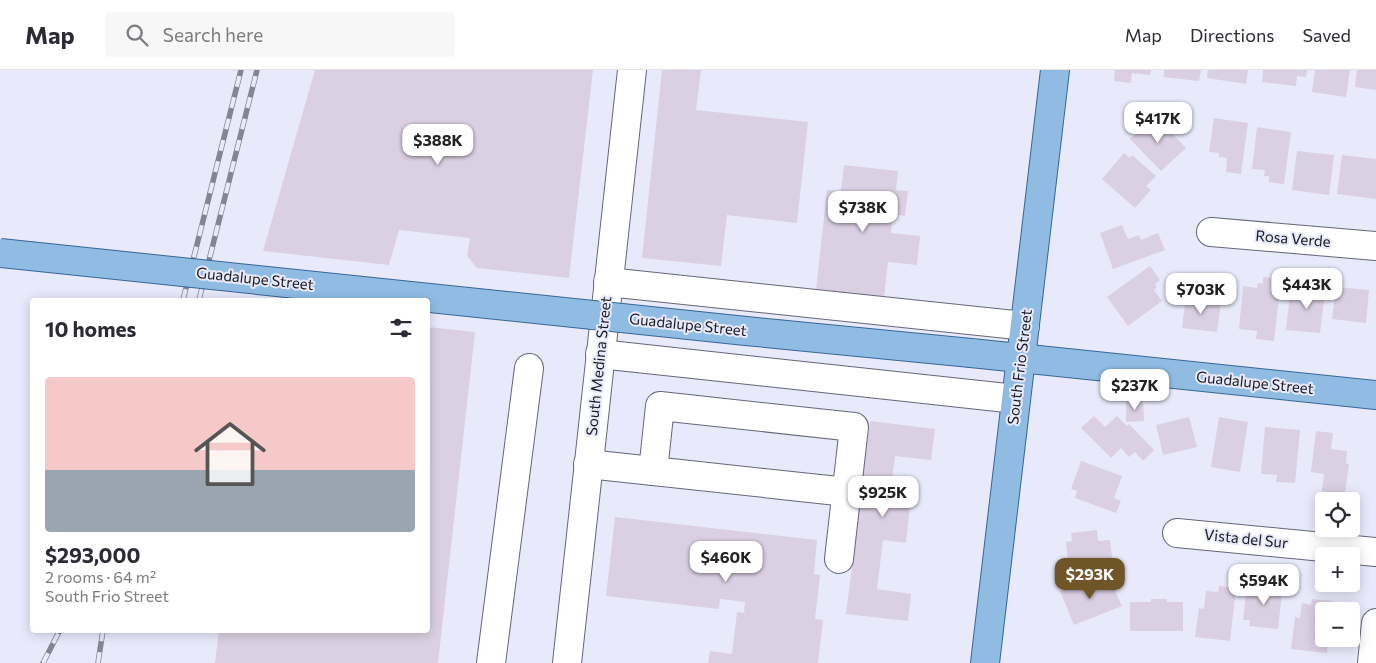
<!DOCTYPE html>
<meta charset="utf-8">
<style>
body{margin:0;font-family:Commissioner,sans-serif;background:#f7f7f7;color:#2b2b33;height:100vh;display:flex;flex-direction:column;font-size:19px;white-space:nowrap}
*{box-sizing:border-box;margin:0}
p{font-size:16px;color:#7c7c81}
.icon{flex:none;width:28px;height:28px;fill:none;stroke:currentColor;stroke-width:2;stroke-linecap:round;stroke-linejoin:round}
.map{position:relative;flex:1;overflow:hidden}
.sheet{position:absolute;left:30px;top:228px;width:400px;height:335px;display:flex;flex-direction:column;background:#fff;border-radius:5px;box-shadow:0 2px 12px #0003}
.sheet>*{flex:none}
.tools{position:absolute;left:1315px;top:422px;display:grid;gap:10px}
.tools a{display:grid;place-items:center;width:45px;height:45px;border-radius:5px;background:#fff;box-shadow:0 2px 12px #0003;font-size:25px}
.price{position:absolute;translate:-50% -42px;padding:0 11px;border-radius:10px;background:#fff;color:#222;font-size:16px;line-height:32px;filter:drop-shadow(0 1px 2px #0008)}
.price::after{content:'';position:absolute;left:50%;top:30px;width:15px;height:11px;margin-left:-8px;background:inherit;clip-path:polygon(0 0,100% 0,50% 100%)}
.price.on{background:#6f5527;color:#fff}
ul{padding:0;list-style:none}
li{display:grid;align-content:center;gap:10px;height:265px;padding:0 15px}
li+li{border-top:1px solid #e1e1e2}
li span{display:grid;place-items:center;height:155px;border-radius:5px;color:#555}
li>.icon{margin-inline-start:auto}
span .icon{width:90px;height:90px;fill:#fffc;stroke-width:1}
li b{font-size:21px}
h2{display:flex;justify-content:space-between;align-items:center;height:60px;padding:0 15px;font-size:21px}
header{display:flex;align-items:center;gap:30px;box-sizing:border-box;height:70px;padding:0 25px;background:#fff;border-bottom:1px solid #e1e1e2}
header strong{font-size:24px}
nav{display:flex;gap:28px;margin-inline-start:auto;font-size:18px}
.search{width:350px;height:45px;background:#f7f7f7;display:flex;align-items:center;gap:12px;box-sizing:border-box;padding:0 18px;border-radius:5px;color:#7c7c81;font-size:19px}
.map>svg:first-child{display:block}
.building{fill:#dbcfe3}
.lines{fill:none;stroke-linecap:round;stroke-linejoin:round}
.minor-casing{stroke:#646679;stroke-width:30}
.major-casing{stroke:#366694;stroke-width:30}
.minor{stroke:#fff;stroke-width:28}
.major{stroke:#90bce4;stroke-width:28}
.rail-casing{stroke:#848593;stroke-width:5.5}
.rail{stroke:#e8eafc;stroke-width:4;stroke-dasharray:11;stroke-linecap:butt}
.major-bridge-casing{stroke:#366694;stroke-width:30;stroke-linecap:butt}
.major-bridge{stroke:#90bce4;stroke-width:28}
.labels{text-anchor:middle;stroke-width:4;stroke-linejoin:round;paint-order:stroke}
.street-label{font-size:15px;fill:#181921;stroke:#e8eafc}
</style>
<header>
<strong>Map</strong>
<div class="search"><svg class="icon" aria-label="search" viewBox="0 0 24 24"><circle cx="10" cy="10" r="6"/><path d="M15 15l6 6"/></svg>Search here</div>
<nav><a>Map</a><a>Directions</a><a>Saved</a></nav>
</header>
<div class="map">
<svg width="1376" height="593" viewBox="0 0 1376 593">
<rect width="100%" height="100%" fill="#e8eafc"/>
<!-- building -->
<g class="building">
<path d="M 315,0 L 593,0 L 569,208 L 477,198 L 467,186 L 470,168 L 399,160 L 389,195 L 263,181 Z"/>
<path d="M 662,0 L 701,0 L 696,40 L 808,52 L 797,153 L 727,145 L 721,196 L 642,188 Z"/>
<path d="M 1115,0 L 1151,0 L 1150,5 L 1132,3 L 1131,13 L 1114,11 Z"/>
<path d="M 1164,0 L 1201,0 L 1199,11 L 1164,7 Z"/>
<path d="M 1208,0 L 1248,0 L 1246,14 L 1207,8 Z"/>
<path d="M 1263,0 L 1307,0 L 1306,7 L 1297,6 L 1296,16 L 1262,12 Z"/>
<path d="M 1315,0 L 1350,0 L 1346,27 L 1312,22 Z"/>
<path d="M 1357,0 L 1376,0 L 1376,20 L 1355,17 Z"/>
<path d="M 1155,46 L 1186,78 L 1161,101 L 1130,69 Z"/>
<path d="M 1214,48 L 1248,53 L 1241,104 L 1226,102 L 1227,88 L 1219,87 L 1219,83 L 1209,82 Z"/>
<path d="M 1257,57 L 1291,62 L 1284,114 L 1269,112 L 1269,106 L 1264,106 L 1265,100 L 1252,99 Z"/>
<path d="M 1297,81 L 1334,85 L 1329,125 L 1292,120 Z"/>
<path d="M 1124,83 L 1130,88 L 1132,85 L 1156,106 L 1146,116 L 1151,120 L 1135,138 L 1102,109 Z"/>
<path d="M 1342,85 L 1376,89 L 1376,129 L 1337,124 Z"/>
<path d="M 844,95 L 898,101 L 896,120 L 908,121 L 905,146 L 893,144 L 891,163 L 920,166 L 917,195 L 888,192 L 884,227 L 816,220 L 827,120 L 841,121 Z"/>
<path d="M 1122,155 L 1128,169 L 1139,165 L 1141,170 L 1158,163 L 1165,180 L 1113,199 L 1100,163 Z"/>
<path d="M 1150,196 L 1160,210 L 1155,214 L 1157,217 L 1154,220 L 1162,231 L 1128,256 L 1107,227 Z"/>
<path d="M 1263,207 L 1281,209 L 1274,271 L 1256,269 L 1257,261 L 1239,259 L 1243,216 L 1257,218 L 1258,213 L 1263,214 Z"/>
<path d="M 1309,211 L 1326,213 L 1320,263 L 1286,260 L 1290,224 L 1308,226 Z"/>
<path d="M 1336,217 L 1369,220 L 1366,253 L 1332,249 Z"/>
<path d="M 1186,227 L 1221,232 L 1217,262 L 1182,258 Z"/>
<path d="M 428,257 L 475,262 L 438,593 L 215,593 L 219,560 L 428,560 Z"/>
<path d="M 1126,330 L 1143,330 L 1144,351 L 1126,352 Z"/>
<path d="M 1094,346 L 1105,357 L 1117,346 L 1127,356 L 1129,354 L 1154,380 L 1143,391 L 1135,382 L 1129,387 L 1121,378 L 1111,388 L 1081,358 Z"/>
<path d="M 1189,347 L 1197,377 L 1163,385 L 1156,355 Z"/>
<path d="M 1219,347 L 1248,352 L 1240,402 L 1211,397 Z"/>
<path d="M 870,351 L 935,359 L 931,390 L 895,386 L 889,434 L 910,437 L 906,473 L 883,470 L 877,519 L 911,524 L 908,551 L 846,544 Z"/>
<path d="M 1265,357 L 1300,360 L 1295,413 L 1276,412 L 1277,405 L 1261,404 Z"/>
<path d="M 1316,361 L 1333,363 L 1331,379 L 1347,381 L 1346,394 L 1349,394 L 1344,431 L 1321,429 L 1324,404 L 1311,402 Z"/>
<path d="M 1081,391 L 1122,406 L 1114,428 L 1121,431 L 1116,443 L 1075,428 L 1077,421 L 1071,419 Z"/>
<path d="M 615,447 L 817,470 L 814,504 L 820,505 L 815,549 L 823,550 L 818,593 L 708,593 L 710,581 L 732,584 L 737,542 L 744,543 L 745,532 L 720,529 L 719,539 L 606,526 Z"/>
<path d="M 1097,460 L 1098,471 L 1110,470 L 1113,495 L 1069,501 L 1066,472 L 1072,471 L 1071,463 Z"/>
<path d="M 1106,508 L 1110,517 L 1113,516 L 1122,536 L 1074,555 L 1060,521 L 1091,509 L 1093,514 Z"/>
<path d="M 1257,511 L 1283,513 L 1278,559 L 1249,556 L 1250,550 L 1243,550 L 1246,524 L 1256,525 Z"/>
<path d="M 1219,516 L 1236,518 L 1230,571 L 1195,567 L 1199,538 L 1204,539 L 1206,521 L 1218,522 Z"/>
<path d="M 1151,529 L 1167,529 L 1167,532 L 1183,532 L 1183,561 L 1130,561 L 1130,532 L 1151,532 Z"/>
<path d="M 1312,529 L 1332,531 L 1331,541 L 1324,541 L 1324,569 L 1328,569 L 1327,583 L 1291,579 L 1295,547 L 1300,548 L 1302,533 L 1311,535 Z"/>
</g>
<g class="lines">
<!-- minor casing -->
<g class="minor-casing">
<g id="minor">
<path d="M 1211,162 L 1376,176"/>
<path d="M 608,212 L 1025,256"/>
<path d="M 600,284 L 1016,329"/>
<path d="M 588,394 L 847,422"/>
<path d="M 653,401 L 660,336 L 854,357 L 839,489"/>
<path d="M 1177,463 L 1376,482"/>
<path d="M 491,593 L 529,298"/>
<path d="M 567,593 L 632,0"/>
<path d="M 1372,593 L 1376,553"/>
</g>
</g>
<!-- major casing -->
<g class="major-casing">
<g id="major">
<path d="M 971,283 L 1376,325"/>
<path d="M 985,593 L 1055,0"/>
</g>
</g>
<!-- minor -->
<use href="#minor" class="minor"/>
<!-- major -->
<use href="#major" class="major"/>
<!-- rail casing -->
<g class="rail-casing">
<g id="rail">
<path d="M 183,230 L 241,0"/>
<path d="M 199,230 L 257,0"/>
<path d="M 43,593 L 60,560"/>
<path d="M 98,593 L 103,560"/>
</g>
</g>
<!-- rail -->
<use href="#rail" class="rail"/>
<!-- major-bridge casing -->
<g class="major-bridge-casing">
<path id="major-bridge" d="M 0,183 L 746,261 L 971,283"/>
</g>
<!-- major-bridge -->
<use href="#major-bridge" class="major-bridge"/>
</g>
<g class="labels">
<!-- street labels -->
<g class="street-label">
<text transform="translate(1293 169) rotate(5)" y="5">Rosa Verde</text>
<text transform="translate(255 209) rotate(6)" y="5">Guadalupe Street</text>
<text transform="translate(688 255) rotate(6)" y="5">Guadalupe Street</text>
<text transform="translate(599 296) rotate(-84)" y="5">South Medina Street</text>
<text transform="translate(1020 297) rotate(-83)" y="5">South Frio Street</text>
<text transform="translate(1255 313) rotate(6)" y="5">Guadalupe Street</text>
<text transform="translate(1246 469) rotate(6)" y="5">Vista del Sur</text>
</g>
</g>
</svg>
<div class="tools">
<a><svg class="icon" aria-label="locate" viewBox="0 0 24 24"><circle cx="12" cy="12" r="6"/><path d="M12 2v4M12 18v4M2 12h4M18 12h4"/></svg></a>
<a>+</a>
<a>−</a>
</div>
<b class="price" style="left:1158px;top:74px">$417K</b>
<b class="price" style="left:438px;top:96px">$388K</b>
<b class="price" style="left:863px;top:163px">$738K</b>
<b class="price" style="left:1307px;top:240px">$443K</b>
<b class="price" style="left:1201px;top:245px">$703K</b>
<b class="price" style="left:1135px;top:341px">$237K</b>
<b class="price" style="left:883px;top:448px">$925K</b>
<b class="price" style="left:726px;top:513px">$460K</b>
<b class="price on" style="left:1090px;top:530px">$293K</b>
<b class="price" style="left:1264px;top:536px">$594K</b>
<section class="sheet">
<h2>10 homes<svg class="icon" aria-label="filters" viewBox="0 0 24 24"><path d="M4 7h16M4 17h16"/><circle cx="9" cy="7" r="2"/><circle cx="15" cy="17" r="2"/></svg></h2>
<ul>
<li><span style="background:linear-gradient(#f6c9c9 60%,#9aa5b1 0)"><svg class="icon" aria-label="home" viewBox="0 0 24 24"><path d="M3 11l9-7 9 7M6 9v11h12V9"/></svg></span><div><b>$293,000</b><p>2 rooms · 64 m²</p><p>South Frio Street</p></div></li>
</ul>
</section>
</div>
